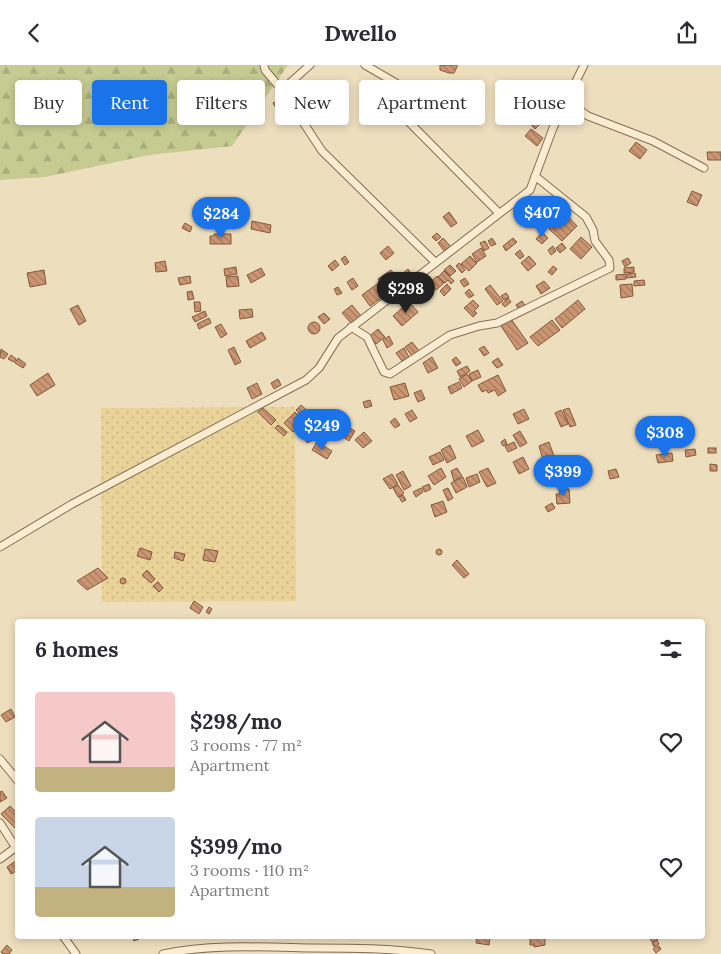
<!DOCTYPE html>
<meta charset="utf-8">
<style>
body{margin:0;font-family:Lora,serif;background:#f7f7f7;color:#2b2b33;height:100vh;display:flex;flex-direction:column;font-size:19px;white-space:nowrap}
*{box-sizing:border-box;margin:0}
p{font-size:16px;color:#7c7c81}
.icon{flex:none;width:28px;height:28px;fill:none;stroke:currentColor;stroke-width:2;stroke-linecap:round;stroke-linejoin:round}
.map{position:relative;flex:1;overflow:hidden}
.side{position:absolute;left:15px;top:554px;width:690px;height:320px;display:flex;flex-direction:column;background:#fff;border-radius:5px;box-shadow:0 2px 8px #0003}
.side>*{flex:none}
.top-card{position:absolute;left:15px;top:15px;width:691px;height:45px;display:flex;gap:10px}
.price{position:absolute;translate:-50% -42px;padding:0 11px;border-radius:18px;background:#1a73e8;color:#fff;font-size:16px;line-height:32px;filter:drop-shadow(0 1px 2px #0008)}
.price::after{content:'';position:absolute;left:50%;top:30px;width:15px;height:11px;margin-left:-8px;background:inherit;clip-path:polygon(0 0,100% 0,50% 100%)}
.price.current{background:#222;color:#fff}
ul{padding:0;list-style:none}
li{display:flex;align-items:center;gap:15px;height:125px;padding:0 20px}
li span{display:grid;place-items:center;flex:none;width:140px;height:100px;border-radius:5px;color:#555}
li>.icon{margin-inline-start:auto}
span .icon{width:60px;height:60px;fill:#fffc;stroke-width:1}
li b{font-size:21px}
h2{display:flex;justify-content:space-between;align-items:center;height:60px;padding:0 20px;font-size:21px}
.tag{padding:0 18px;border-radius:5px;background:#fff;box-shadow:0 2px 8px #0003;font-size:18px;line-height:45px}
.tag.current{background:#1a73e8;color:#fff}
header{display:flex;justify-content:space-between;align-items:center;height:65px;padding:0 20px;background:#fff;font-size:22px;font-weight:700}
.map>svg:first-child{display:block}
.forest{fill:url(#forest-firs)}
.sand{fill:url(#sand-dots)}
.building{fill:url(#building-back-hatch);stroke:#84583c}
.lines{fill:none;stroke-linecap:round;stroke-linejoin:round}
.street-casing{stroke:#856e56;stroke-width:9}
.street{stroke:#f9ecd0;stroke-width:7}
</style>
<header><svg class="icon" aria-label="back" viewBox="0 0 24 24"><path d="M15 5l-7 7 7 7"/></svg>Dwello<svg class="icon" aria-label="share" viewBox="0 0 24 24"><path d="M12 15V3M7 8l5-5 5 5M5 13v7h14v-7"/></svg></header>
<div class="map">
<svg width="721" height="889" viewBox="0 0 721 889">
<defs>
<pattern id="forest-firs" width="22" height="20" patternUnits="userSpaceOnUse" patternTransform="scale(1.25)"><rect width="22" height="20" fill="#c5cb91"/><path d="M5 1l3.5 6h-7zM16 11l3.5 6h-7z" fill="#aaae7c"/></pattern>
<pattern id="sand-dots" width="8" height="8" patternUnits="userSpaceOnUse" patternTransform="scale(1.25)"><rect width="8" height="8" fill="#ead399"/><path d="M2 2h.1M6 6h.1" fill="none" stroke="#c9b583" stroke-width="1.8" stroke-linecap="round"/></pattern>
<pattern id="building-back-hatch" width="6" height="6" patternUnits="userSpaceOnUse" patternTransform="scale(1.25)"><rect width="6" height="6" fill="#cc9672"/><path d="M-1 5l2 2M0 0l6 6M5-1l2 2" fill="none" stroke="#a67a5d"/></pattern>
</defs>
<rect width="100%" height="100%" fill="#eddebd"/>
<!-- forest -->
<path class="forest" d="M 0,0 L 288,0 L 232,81 L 149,90 L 45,112 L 0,115 Z"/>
<!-- sand -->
<path class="sand" d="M 295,342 L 296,536 L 102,537 L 101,343 Z"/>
<!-- building -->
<g class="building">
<path d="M 440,0 L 457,0 L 457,2 L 454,8 L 449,8 L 440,5 Z"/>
<path d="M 550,21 L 555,22 L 554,29 L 549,28 Z"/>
<path d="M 284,32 L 288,39 L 277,45 L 273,38 Z"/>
<path d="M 523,36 L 543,56 L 535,64 L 516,43 Z"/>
<path d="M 540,37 L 549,42 L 546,48 L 537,42 Z"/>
<path d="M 289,40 L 294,48 L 283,54 L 278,47 Z"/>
<path d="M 531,64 L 543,73 L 537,81 L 525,71 Z"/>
<path d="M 636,77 L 647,85 L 640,94 L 629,86 Z"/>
<path d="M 707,87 L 721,87 L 721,95 L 708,95 Z"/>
<path d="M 692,126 L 702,130 L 697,141 L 687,137 Z"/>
<path d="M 203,143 L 212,148 L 206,157 L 198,152 Z"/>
<path d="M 449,147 L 457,158 L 451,162 L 443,152 Z"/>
<path d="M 565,148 L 577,161 L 562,176 L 549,164 Z"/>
<path d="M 252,156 L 271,160 L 270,168 L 251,164 Z"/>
<path d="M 185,158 L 192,162 L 190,167 L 182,163 Z"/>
<path d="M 542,167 L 548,173 L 542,179 L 536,174 Z"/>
<path d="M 437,168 L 441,172 L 436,176 L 432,172 Z"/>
<path d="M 214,169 L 231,169 L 231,179 L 210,179 L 210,171 L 214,171 Z"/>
<path d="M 581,172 L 592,182 L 581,194 L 570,184 Z"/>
<path d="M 443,173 L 451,182 L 445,187 L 438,178 Z"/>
<path d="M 492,173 L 496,179 L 491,181 L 488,176 Z"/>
<path d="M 513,173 L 517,177 L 506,186 L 503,181 Z"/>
<path d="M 485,176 L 489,183 L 484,186 L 480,178 Z"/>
<path d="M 562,178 L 566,183 L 560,188 L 556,183 Z"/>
<path d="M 388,181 L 394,188 L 386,195 L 380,188 Z"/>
<path d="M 553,181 L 556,186 L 551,190 L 548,185 Z"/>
<path d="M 481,183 L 486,191 L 477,197 L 472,189 Z"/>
<path d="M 520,185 L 524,191 L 520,194 L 515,189 Z"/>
<path d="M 345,191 L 349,197 L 345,200 L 341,194 Z"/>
<path d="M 470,191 L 477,198 L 469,206 L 461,199 Z"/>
<path d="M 529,191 L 536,199 L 528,206 L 521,198 Z"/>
<path d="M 628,193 L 631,198 L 625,202 L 622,196 Z"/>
<path d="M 335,195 L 339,200 L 332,206 L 328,201 Z"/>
<path d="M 165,196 L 167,206 L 156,207 L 155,198 Z"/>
<path d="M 459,198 L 465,205 L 462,208 L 456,201 Z"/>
<path d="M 450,200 L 456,206 L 450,211 L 444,205 Z"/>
<path d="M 553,201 L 557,204 L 552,210 L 548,207 Z"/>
<path d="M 236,202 L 237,209 L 225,211 L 224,204 Z"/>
<path d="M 634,202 L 634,207 L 624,208 L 624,203 Z"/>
<path d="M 261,203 L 265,210 L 251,218 L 247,210 Z"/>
<path d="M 408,204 L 414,212 L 407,218 L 401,210 Z"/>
<path d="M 44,205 L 46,219 L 30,222 L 27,208 Z"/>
<path d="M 391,205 L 403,220 L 390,229 L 378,214 Z"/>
<path d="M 444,206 L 454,216 L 451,219 L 448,215 L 445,218 L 438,212 Z"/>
<path d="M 635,208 L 636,212 L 627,213 L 627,209 Z"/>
<path d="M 626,209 L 626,214 L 616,215 L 616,210 Z"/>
<path d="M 190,211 L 191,218 L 180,220 L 178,213 Z"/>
<path d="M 238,211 L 239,221 L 227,222 L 226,212 Z"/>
<path d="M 437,211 L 444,218 L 436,225 L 429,218 Z"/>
<path d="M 353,213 L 358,221 L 352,225 L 347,217 Z"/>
<path d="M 465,213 L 469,219 L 464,222 L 460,216 Z"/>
<path d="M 644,215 L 645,220 L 634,221 L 634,216 Z"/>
<path d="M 544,216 L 550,223 L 541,229 L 536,221 Z"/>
<path d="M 377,219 L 385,230 L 370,241 L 362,230 Z"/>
<path d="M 447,219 L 451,224 L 444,231 L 440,226 Z"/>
<path d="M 632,219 L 633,231 L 621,233 L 620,220 Z"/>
<path d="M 490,220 L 503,236 L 497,240 L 485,224 Z"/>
<path d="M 338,222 L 342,228 L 337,230 L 334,224 Z"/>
<path d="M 469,224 L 474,230 L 469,233 L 465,228 Z"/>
<path d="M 192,226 L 194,234 L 188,235 L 187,227 Z"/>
<path d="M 506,228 L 509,232 L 504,235 L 501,231 Z"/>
<path d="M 508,233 L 511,237 L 505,242 L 502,239 Z"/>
<path d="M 473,235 L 479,241 L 474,246 L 477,248 L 473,252 L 464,243 Z"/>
<path d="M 578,235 L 585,244 L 562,263 L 555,254 Z"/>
<path d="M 522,236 L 526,242 L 520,246 L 516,240 Z"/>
<path d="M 194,237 L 200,237 L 201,246 L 195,247 Z"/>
<path d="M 409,237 L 418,247 L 402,261 L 393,251 Z"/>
<path d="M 78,240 L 86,256 L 79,260 L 70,244 Z"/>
<path d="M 352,240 L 361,251 L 352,259 L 342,248 Z"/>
<path d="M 252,244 L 253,252 L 240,254 L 239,245 Z"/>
<path d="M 205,246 L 207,251 L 195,257 L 192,252 Z"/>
<path d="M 324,248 L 330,254 L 324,259 L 318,252 Z"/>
<path d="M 209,253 L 211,258 L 199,264 L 197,259 Z"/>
<path d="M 511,254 L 528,278 L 517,285 L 501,261 Z"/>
<path d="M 552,255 L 560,265 L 538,281 L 530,272 Z"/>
<circle cx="314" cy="263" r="6"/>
<path d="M 221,259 L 227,269 L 221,273 L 215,262 Z"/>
<path d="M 378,264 L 385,272 L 376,279 L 370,271 Z"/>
<path d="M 262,267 L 266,274 L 250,283 L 246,276 Z"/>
<path d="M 389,271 L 393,279 L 387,283 L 383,275 Z"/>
<path d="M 412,277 L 420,287 L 413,292 L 405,282 Z"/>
<path d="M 484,281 L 489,288 L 484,291 L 479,284 Z"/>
<path d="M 234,282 L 241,297 L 235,300 L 228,285 Z"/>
<path d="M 404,283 L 409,292 L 402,296 L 396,288 Z"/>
<path d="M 1,284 L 8,289 L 4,294 L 0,292 Z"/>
<path d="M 11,290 L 16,294 L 14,297 L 8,294 Z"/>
<path d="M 432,292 L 438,303 L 428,308 L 423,298 Z"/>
<path d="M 456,292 L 461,298 L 456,301 L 452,295 Z"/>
<path d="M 18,293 L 26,299 L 23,303 L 15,298 Z"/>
<path d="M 498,293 L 503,300 L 497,303 L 492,297 Z"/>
<path d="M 467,301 L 470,306 L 460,312 L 457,306 Z"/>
<path d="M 478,305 L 481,312 L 472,316 L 469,309 Z"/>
<path d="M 48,308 L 55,320 L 37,331 L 30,320 Z"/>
<path d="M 467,309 L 472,316 L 464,322 L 459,314 Z"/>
<path d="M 498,310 L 506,326 L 498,331 L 495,325 L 488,328 L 487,325 L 482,327 L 478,320 Z"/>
<path d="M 278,314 L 281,320 L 274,324 L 271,318 Z"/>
<path d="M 459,317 L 462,323 L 451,329 L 448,322 Z"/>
<path d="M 257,318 L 262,329 L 252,334 L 247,323 Z"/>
<path d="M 405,318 L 409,331 L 394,335 L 390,322 Z"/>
<path d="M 421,325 L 425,334 L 418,337 L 414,328 Z"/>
<path d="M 370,335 L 372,341 L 365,343 L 363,337 Z"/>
<path d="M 301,340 L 310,348 L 304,353 L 296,345 Z"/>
<path d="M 263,343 L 276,355 L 271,360 L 258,347 Z"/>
<path d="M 569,343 L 576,360 L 570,362 L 563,345 Z"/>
<path d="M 524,344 L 529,354 L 518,359 L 513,349 Z"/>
<path d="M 412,345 L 417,353 L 410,357 L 405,349 Z"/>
<path d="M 561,345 L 568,359 L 561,362 L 555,348 Z"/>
<path d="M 295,347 L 304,356 L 293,367 L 284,358 Z"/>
<path d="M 325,348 L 330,354 L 324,358 L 320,352 Z"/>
<path d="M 395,353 L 400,360 L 395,363 L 390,357 Z"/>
<path d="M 311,355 L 319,372 L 307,378 L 299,360 Z"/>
<path d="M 332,357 L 336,365 L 321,373 L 316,365 Z"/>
<path d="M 278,360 L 287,367 L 284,371 L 275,363 Z"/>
<path d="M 345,360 L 355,366 L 349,376 L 339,369 Z"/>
<path d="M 478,365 L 484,376 L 472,382 L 466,371 Z"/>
<path d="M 520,366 L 527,378 L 520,382 L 513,370 Z"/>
<path d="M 364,367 L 372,376 L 363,383 L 355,375 Z"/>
<path d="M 505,374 L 507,379 L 503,381 L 501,377 Z"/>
<path d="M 317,377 L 332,386 L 327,394 L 312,385 Z"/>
<path d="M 514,377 L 517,383 L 508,387 L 505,381 Z"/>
<path d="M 549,377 L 554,391 L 543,395 L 539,381 Z"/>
<path d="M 450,380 L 456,393 L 447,398 L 441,385 Z"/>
<rect x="708" y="383" width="8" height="5"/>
<path d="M 695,384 L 696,390 L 686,392 L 685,385 Z"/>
<path d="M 440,387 L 444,395 L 433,400 L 429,392 Z"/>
<path d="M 672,388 L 673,396 L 658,398 L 656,390 Z"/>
<path d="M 523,392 L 529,404 L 519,409 L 513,397 Z"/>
<path d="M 710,399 L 717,400 L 717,406 L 710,406 Z"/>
<path d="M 560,400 L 565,409 L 555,415 L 550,405 Z"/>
<path d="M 441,403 L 446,412 L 434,420 L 428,411 Z"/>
<path d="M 457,403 L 462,411 L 454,416 L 451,406 Z"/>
<path d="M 488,403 L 496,418 L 487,422 L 479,407 Z"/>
<path d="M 616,404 L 619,412 L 610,414 L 608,406 Z"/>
<path d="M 403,406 L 411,421 L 404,425 L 396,410 Z"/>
<path d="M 392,409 L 398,419 L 390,424 L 383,414 Z"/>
<path d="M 477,409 L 480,417 L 469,422 L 466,413 Z"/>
<path d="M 463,412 L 467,422 L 456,428 L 451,418 Z"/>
<path d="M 429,419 L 431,424 L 425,427 L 422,422 Z"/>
<path d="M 398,420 L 404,428 L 398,432 L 393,423 Z"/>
<path d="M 421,423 L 423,427 L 416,432 L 413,427 Z"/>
<path d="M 448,423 L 453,433 L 448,436 L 443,425 Z"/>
<path d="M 559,424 L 569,424 L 570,438 L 557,439 L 556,429 L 560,429 Z"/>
<path d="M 403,430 L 406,435 L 402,437 L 399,432 Z"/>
<path d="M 443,436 L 447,447 L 435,452 L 431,440 Z"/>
<path d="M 552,438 L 555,443 L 548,447 L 545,442 Z"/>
<path d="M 140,483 L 152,487 L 150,495 L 137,491 Z"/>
<path d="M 205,484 L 218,486 L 215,497 L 203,495 Z"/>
<circle cx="439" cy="487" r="3"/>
<path d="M 175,487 L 185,489 L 183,496 L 174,493 Z"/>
<path d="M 457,495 L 469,509 L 464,513 L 452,500 Z"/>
<path d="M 98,503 L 108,513 L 87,525 L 77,516 Z"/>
<path d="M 147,505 L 155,514 L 151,518 L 142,510 Z"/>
<circle cx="123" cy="516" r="3"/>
<path d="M 158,517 L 163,523 L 159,527 L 153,521 Z"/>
<path d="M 194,536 L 203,542 L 199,549 L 190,543 Z"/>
<path d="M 209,542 L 212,544 L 209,549 L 206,547 Z"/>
<path d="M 11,644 L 15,652 L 6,657 L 1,650 Z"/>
<path d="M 2,726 L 7,733 L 0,737 L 0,727 Z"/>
<path d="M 10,741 L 18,749 L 16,764 L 1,749 Z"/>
<path d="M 17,795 L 18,805 L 11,809 L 7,802 Z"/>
<path d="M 132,871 L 139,871 L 139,874 L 134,876 Z"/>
<path d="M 477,871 L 490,872 L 489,880 L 476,878 Z"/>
<path d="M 530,871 L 545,871 L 545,880 L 534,882 L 534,880 L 530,880 Z"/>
<path d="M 648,871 L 659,871 L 660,873 L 652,877 Z"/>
<path d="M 657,875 L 659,879 L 654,882 L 652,878 Z"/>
<path d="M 7,880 L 12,885 L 9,889 L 3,889 L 1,887 Z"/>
<path d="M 659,881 L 661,884 L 656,888 L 653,884 Z"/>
</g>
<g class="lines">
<!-- street casing -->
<g class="street-casing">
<g id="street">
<path d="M 264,0 L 265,5 L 282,25 L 322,86 L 435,197"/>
<path d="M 365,0 L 396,18 L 395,38 L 399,47 L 499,148"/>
<path d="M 282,25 L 310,0"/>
<path d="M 566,36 L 588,51 L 653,76 L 704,103"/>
<path d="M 351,262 L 367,272 L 384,307 L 390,309 L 450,270 L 479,261 L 497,258 L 610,203 L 609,195 L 595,176 L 593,165 L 586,152 L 535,111"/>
<path d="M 0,482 L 72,439 L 306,315 L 319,303 L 338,273 L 530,125 L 553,63 L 584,0"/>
<path d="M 0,694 L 18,716"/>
<path d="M 0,758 L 18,786"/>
<path d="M 0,794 L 15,783"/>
<path d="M 63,871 L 76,889"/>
<path d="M 163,889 C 211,879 263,882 312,883 C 352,883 391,883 431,889"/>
</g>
</g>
<!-- street -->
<use href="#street" class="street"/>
</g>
</svg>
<b class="price" style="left:542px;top:173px">$407</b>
<b class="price" style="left:221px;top:174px">$284</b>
<b class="price current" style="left:406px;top:249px">$298</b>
<b class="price" style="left:322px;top:386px">$249</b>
<b class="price" style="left:665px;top:393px">$308</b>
<b class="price" style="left:563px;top:432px">$399</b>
<div class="top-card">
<a class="tag">Buy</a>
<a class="tag current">Rent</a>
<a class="tag">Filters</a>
<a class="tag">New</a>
<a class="tag">Apartment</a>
<a class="tag">House</a>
</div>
<section class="side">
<h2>6 homes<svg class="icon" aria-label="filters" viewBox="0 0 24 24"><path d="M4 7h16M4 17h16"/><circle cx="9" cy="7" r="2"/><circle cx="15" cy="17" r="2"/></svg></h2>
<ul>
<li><span style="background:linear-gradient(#f6c9c9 75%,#c2b280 0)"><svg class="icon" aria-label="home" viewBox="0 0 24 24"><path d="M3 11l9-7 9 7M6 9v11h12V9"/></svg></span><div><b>$298/mo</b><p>3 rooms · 77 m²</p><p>Apartment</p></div><svg class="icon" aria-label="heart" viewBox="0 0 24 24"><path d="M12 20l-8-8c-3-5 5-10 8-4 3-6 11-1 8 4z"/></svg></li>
<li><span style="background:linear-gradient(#c9d6e8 70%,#c2b280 0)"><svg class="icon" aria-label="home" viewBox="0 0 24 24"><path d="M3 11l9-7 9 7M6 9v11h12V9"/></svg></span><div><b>$399/mo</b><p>3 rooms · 110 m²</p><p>Apartment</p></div><svg class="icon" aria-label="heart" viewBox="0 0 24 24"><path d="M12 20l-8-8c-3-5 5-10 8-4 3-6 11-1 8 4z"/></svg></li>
</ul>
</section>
</div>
